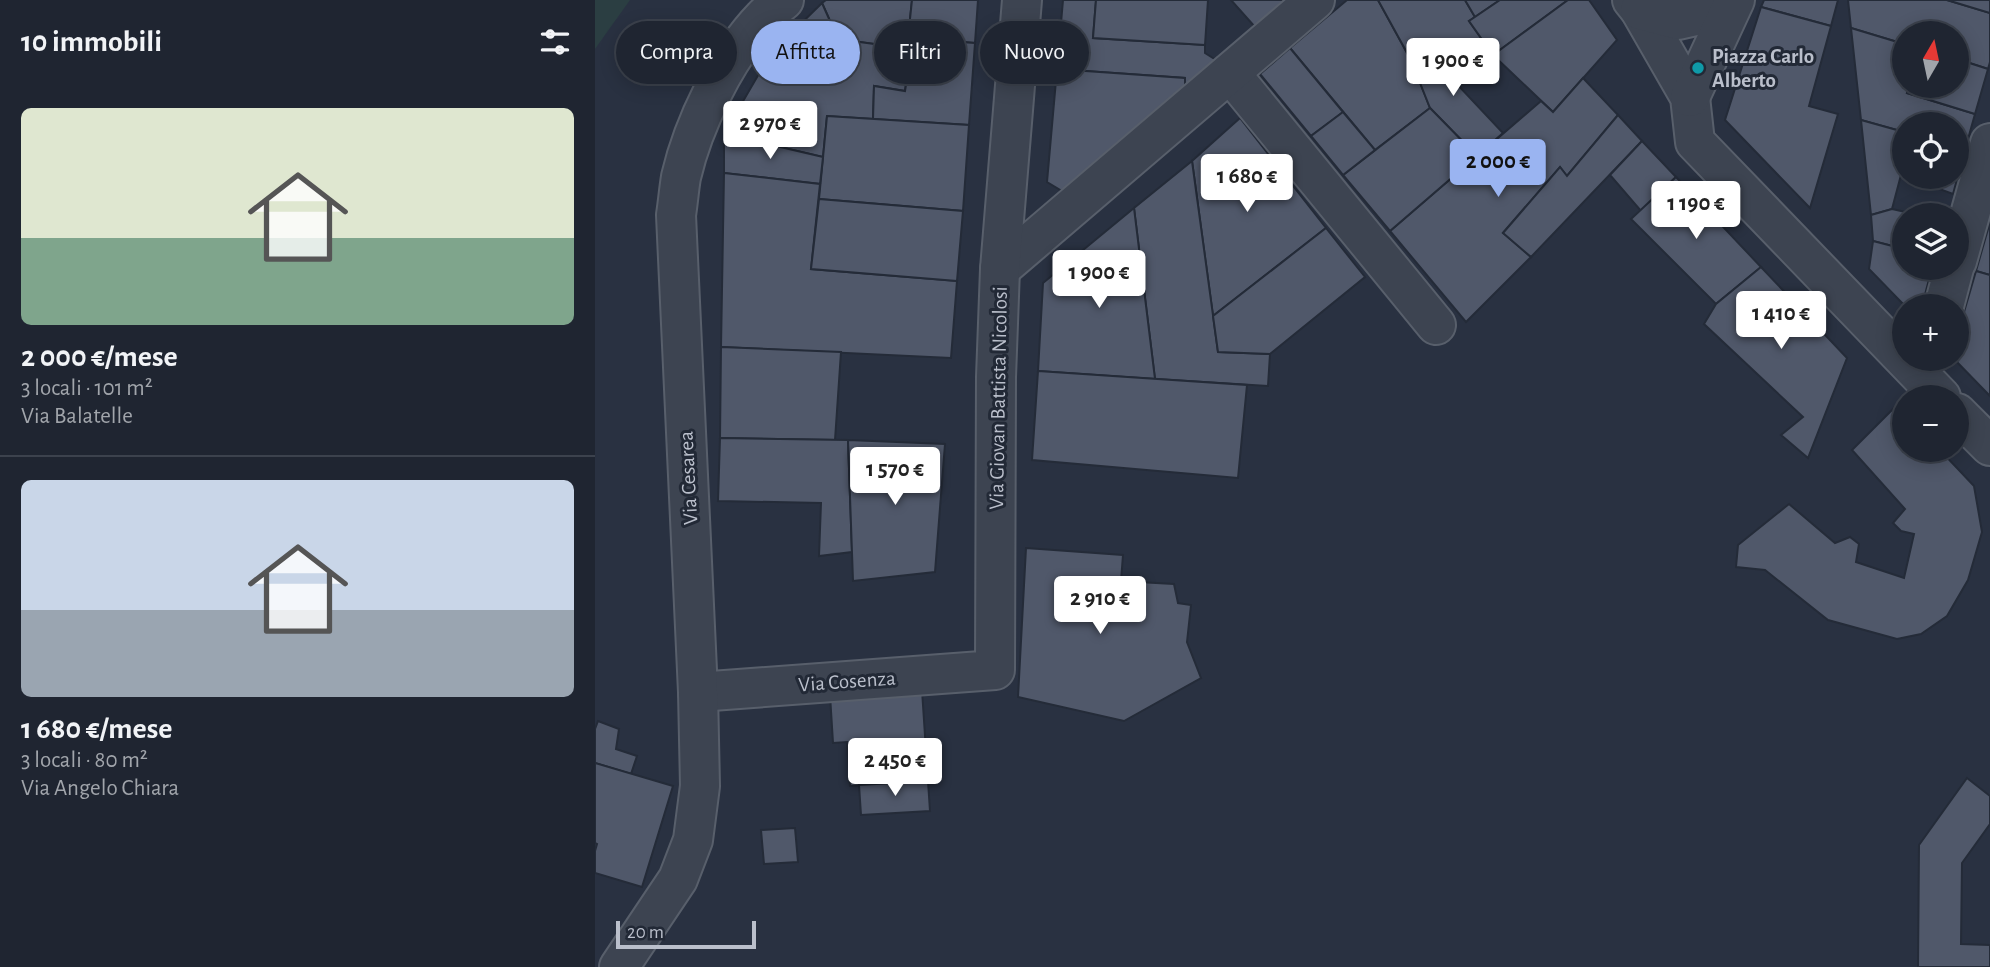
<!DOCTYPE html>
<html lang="it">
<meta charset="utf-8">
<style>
body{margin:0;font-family:"Alegreya Sans",sans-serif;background:#2c313d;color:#f1f3f6;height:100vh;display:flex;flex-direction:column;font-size:26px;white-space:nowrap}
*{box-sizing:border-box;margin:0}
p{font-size:23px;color:#a1a5ab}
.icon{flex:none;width:38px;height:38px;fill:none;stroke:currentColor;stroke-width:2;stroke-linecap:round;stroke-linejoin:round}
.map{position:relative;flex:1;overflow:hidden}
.drawer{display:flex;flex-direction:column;background:#1f2531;width:595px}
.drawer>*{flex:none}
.banner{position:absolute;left:21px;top:21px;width:665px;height:63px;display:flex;gap:14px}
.needle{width:46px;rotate:9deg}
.controls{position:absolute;left:1297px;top:21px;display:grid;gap:14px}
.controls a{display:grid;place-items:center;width:77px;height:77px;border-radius:50%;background:#1f2531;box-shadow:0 4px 18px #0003,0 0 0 2px #3c424d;font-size:35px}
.scale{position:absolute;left:21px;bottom:18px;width:140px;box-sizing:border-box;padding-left:7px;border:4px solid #babfcb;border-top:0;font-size:19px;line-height:24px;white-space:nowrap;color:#babfcb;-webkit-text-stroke:5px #222936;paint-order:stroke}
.price{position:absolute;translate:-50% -60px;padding:0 16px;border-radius:7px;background:#fff;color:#222;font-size:23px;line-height:46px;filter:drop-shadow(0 2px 4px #0008)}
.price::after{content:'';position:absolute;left:50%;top:42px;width:21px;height:16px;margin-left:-10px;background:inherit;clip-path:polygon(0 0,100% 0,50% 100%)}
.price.on{background:#9ab4f1;color:#111}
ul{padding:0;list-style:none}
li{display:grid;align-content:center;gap:14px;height:371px;padding:0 21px}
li+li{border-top:2px solid #3c424d}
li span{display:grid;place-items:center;height:217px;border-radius:10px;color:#555}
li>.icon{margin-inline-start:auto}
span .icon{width:126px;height:126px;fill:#fffc;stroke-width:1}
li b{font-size:30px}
h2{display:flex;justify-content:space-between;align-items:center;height:84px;padding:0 21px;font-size:30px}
.tag{padding:0 24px;border-radius:32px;background:#1f2531;box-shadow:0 4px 18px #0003,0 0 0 2px #3c424d;font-size:24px;line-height:63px}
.tag.on{background:#9ab4f1;color:#111}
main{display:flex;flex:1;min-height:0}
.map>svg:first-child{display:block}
.green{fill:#2b3e42}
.building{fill:#50586a;stroke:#242b38;stroke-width:2}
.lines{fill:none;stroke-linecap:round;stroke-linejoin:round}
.minor-casing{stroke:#585f6b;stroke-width:42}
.minor{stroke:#3d4451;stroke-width:38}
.culture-dot{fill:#0f9aa8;stroke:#222936;stroke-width:2.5}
.labels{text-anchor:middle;stroke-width:6;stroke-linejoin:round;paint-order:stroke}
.poi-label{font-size:21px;font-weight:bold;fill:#babfcb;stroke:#222936;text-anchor:start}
.street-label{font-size:21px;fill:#babfcb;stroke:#222936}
</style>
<main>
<section class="drawer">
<h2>10 immobili<svg class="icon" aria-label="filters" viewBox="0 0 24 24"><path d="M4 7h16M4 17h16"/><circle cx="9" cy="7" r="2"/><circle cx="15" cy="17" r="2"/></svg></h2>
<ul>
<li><span style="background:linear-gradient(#dfe7d0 60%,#7fa58c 0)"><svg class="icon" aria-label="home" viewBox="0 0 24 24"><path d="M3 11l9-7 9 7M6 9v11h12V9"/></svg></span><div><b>2 000 €/mese</b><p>3 locali · 101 m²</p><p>Via Balatelle</p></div></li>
<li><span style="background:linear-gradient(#c9d6e8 60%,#9aa5b1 0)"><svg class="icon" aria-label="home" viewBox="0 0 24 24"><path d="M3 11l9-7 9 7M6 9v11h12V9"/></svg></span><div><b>1 680 €/mese</b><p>3 locali · 80 m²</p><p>Via Angelo Chiara</p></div></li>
</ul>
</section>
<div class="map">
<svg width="1395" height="967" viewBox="0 0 1395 967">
<rect width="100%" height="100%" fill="#293141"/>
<!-- green -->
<path class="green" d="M 0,0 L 35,0 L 0,49 Z"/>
<!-- building -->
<g class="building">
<path d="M 231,0 L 317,0 L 313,38 L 294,37 L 294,46 L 243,39 L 227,3 Z"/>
<path d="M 317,0 L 383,0 L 380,43 L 313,38 Z"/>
<path d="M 468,0 L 501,0 L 498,38 L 610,45 L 610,53 L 621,60 L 590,86 L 590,78 L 462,69 Z"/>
<path d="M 501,0 L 613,0 L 610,45 L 498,38 Z"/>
<path d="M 636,0 L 692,0 L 660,27 Z"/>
<path d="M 752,0 L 783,0 L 816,60 L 835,108 L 780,150 L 695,48 Z"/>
<path d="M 783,0 L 870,0 L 880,17 L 874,21 L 898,55 L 871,73 L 850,40 L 816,60 Z"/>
<path d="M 870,0 L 905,0 L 880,17 Z"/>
<path d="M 905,0 L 973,0 L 898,55 L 874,21 Z"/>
<path d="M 973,0 L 994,0 L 1022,40 L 958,112 L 898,55 Z"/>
<path d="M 1169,0 L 1243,0 L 1236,26 L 1166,7 Z"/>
<path d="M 1253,0 L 1352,0 L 1395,13 L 1395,62 L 1393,69 L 1362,59 L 1362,33 L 1309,33 L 1309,44 L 1256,28 Z"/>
<path d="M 1352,0 L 1395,0 L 1395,13 Z"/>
<path d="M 227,3 L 243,39 L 294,46 L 294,58 L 315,59 L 310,91 L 279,86 L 278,119 L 232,116 L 228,157 L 129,134 L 176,53 Z"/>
<path d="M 1166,7 L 1236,26 L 1214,106 L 1243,114 L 1215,208 L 1130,120 Z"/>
<path d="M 1256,28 L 1309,44 L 1309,86 L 1314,86 L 1312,93 L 1380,114 L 1370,150 L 1362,147 L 1362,124 L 1309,124 L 1309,132 L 1266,120 Z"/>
<path d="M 294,37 L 380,43 L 374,125 L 278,119 L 279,86 L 310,91 L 315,59 L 294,58 Z"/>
<path d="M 850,40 L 871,73 L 859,81 L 908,133 L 882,156 L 835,108 L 816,60 Z"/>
<path d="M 695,48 L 748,112 L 716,136 L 665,74 Z"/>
<path d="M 1362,59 L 1393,69 L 1380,114 L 1312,93 L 1314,86 L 1362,86 Z"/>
<path d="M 462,69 L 590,78 L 590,86 L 467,191 L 452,182 Z"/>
<path d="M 988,78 L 1023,115 L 972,176 L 965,167 L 908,233 L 936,257 L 871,322 L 795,231 L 946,101 L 958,112 Z"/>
<path d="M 835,108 L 882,156 L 795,231 L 748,175 Z"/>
<path d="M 748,112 L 780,150 L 748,175 L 716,136 Z"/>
<path d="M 1023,115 L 1047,141 L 936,257 L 908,233 L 965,167 L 972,176 Z"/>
<path d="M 232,116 L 374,125 L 368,211 L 224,199 Z"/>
<path d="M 645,118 L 731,228 L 618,316 L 597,161 Z"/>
<path d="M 1266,120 L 1309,132 L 1309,176 L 1306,175 L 1297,209 L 1276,215 Z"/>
<path d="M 129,134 L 228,157 L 225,184 L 129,173 Z"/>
<path d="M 1047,141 L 1081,177 L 1046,211 L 1015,175 Z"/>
<path d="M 1362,147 L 1370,150 L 1358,194 L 1311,177 L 1362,177 Z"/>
<path d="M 597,161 L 623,352 L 675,354 L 673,386 L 560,379 L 539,208 Z"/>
<path d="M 129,173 L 225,184 L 216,269 L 362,281 L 356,358 L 126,347 Z"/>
<path d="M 1081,177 L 1166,267 L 1121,304 L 1036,219 Z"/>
<path d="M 224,199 L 368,211 L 362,281 L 216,269 Z"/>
<path d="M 539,208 L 560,379 L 443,371 L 448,283 Z"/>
<path d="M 1297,209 L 1324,215 L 1309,215 L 1309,249 L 1278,241 L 1276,215 Z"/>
<path d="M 1395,222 L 1395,275 L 1381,271 Z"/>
<path d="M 731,228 L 770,277 L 675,354 L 623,352 L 618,316 Z"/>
<path d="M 1278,241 L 1309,249 L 1309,268 L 1337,268 L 1327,306 L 1310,306 L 1274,269 Z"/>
<path d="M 1166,267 L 1252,358 L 1213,458 L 1186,435 L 1208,417 L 1109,324 L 1121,304 Z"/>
<path d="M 1381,271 L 1395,275 L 1395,396 L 1359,359 L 1362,359 L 1362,336 Z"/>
<path d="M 126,347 L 246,352 L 240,440 L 125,438 Z"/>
<path d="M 443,371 L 652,385 L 643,478 L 437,460 Z"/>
<path d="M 1302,405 L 1309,412 L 1309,450 L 1345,450 L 1379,486 L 1387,532 L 1373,580 L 1352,616 L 1326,634 L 1302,639 L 1233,620 L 1170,570 L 1141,567 L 1143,545 L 1194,504 L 1240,543 L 1255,537 L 1264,544 L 1261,562 L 1309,578 L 1319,534 L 1306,531 L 1298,523 L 1310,509 L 1257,450 Z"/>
<path d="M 125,438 L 253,440 L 257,552 L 224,556 L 226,503 L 123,501 Z"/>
<path d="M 253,440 L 350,444 L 340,572 L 258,581 Z"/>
<path d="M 431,548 L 528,555 L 526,581 L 579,584 L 583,603 L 596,605 L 592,642 L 606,678 L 529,721 L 423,697 Z"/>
<path d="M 327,690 L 333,781 L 255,786 L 252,742 L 238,743 L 235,695 Z"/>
<path d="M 3,721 L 24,729 L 21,749 L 42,756 L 36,774 L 0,763 L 0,729 Z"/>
<path d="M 0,763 L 78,786 L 47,887 L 0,873 L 0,851 L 2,844 L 0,843 Z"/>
<path d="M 1372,778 L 1395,796 L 1395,824 L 1367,863 L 1366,944 L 1395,945 L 1395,967 L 1323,967 L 1324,845 Z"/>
<path d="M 333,781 L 335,811 L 266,815 L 264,785 Z"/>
<path d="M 200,828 L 203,862 L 169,864 L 166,830 Z"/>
</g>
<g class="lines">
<!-- minor casing -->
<g class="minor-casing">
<g id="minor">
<path d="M 1037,0 L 1045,10 L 1095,97 L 1100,142 L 1346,397"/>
<path d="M 1045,10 L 1083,20 L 1114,13 L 1132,0"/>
<path d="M 635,73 L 841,325"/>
<path d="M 1095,97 L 1140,0"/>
<path d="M 1362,261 L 1395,143"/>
<path d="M 405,269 L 720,0"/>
<path d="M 1349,306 L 1359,268"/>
<path d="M 1362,413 L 1395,446"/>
<path d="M 103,692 L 400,670 L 401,377 L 405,269 L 427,0"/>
<path d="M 24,967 L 83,879 L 98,840 L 105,786 L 103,692 L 81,215 C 83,202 84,189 86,177 C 98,125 131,56 168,18 C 174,11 182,6 189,0"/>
</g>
</g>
<!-- minor -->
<use href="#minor" class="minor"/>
</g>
<!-- markers -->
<circle class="culture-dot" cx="1103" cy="68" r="7"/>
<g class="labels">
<!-- poi labels -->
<g class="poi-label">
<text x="1117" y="63">Piazza Carlo<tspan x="1117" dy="24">Alberto</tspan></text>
</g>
<!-- street labels -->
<g class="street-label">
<text transform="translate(403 398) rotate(-89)" y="7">Via Giovan Battista Nicolosi</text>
<text transform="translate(93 478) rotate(-93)" y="7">Via Cesarea</text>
<text transform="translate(252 681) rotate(-4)" y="7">Via Cosenza</text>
</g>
</g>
</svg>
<div class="controls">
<a><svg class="needle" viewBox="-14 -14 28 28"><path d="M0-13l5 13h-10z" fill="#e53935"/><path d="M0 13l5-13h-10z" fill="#a1a5ab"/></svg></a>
<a><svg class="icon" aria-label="locate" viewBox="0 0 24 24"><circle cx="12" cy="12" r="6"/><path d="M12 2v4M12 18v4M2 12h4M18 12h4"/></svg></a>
<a><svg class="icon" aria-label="layers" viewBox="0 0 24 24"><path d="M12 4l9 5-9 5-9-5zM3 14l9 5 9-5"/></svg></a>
<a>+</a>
<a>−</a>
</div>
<div class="scale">20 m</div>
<b class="price" style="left:858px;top:98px">1 900 €</b>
<b class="price" style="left:175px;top:161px">2 970 €</b>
<b class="price on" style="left:903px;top:199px">2 000 €</b>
<b class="price" style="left:652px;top:214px">1 680 €</b>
<b class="price" style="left:1101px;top:241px">1 190 €</b>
<b class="price" style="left:504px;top:310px">1 900 €</b>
<b class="price" style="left:1186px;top:351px">1 410 €</b>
<b class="price" style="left:300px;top:507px">1 570 €</b>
<b class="price" style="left:505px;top:636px">2 910 €</b>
<b class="price" style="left:300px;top:798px">2 450 €</b>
<div class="banner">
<a class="tag">Compra</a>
<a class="tag on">Affitta</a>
<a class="tag">Filtri</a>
<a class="tag">Nuovo</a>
</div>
</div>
</main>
